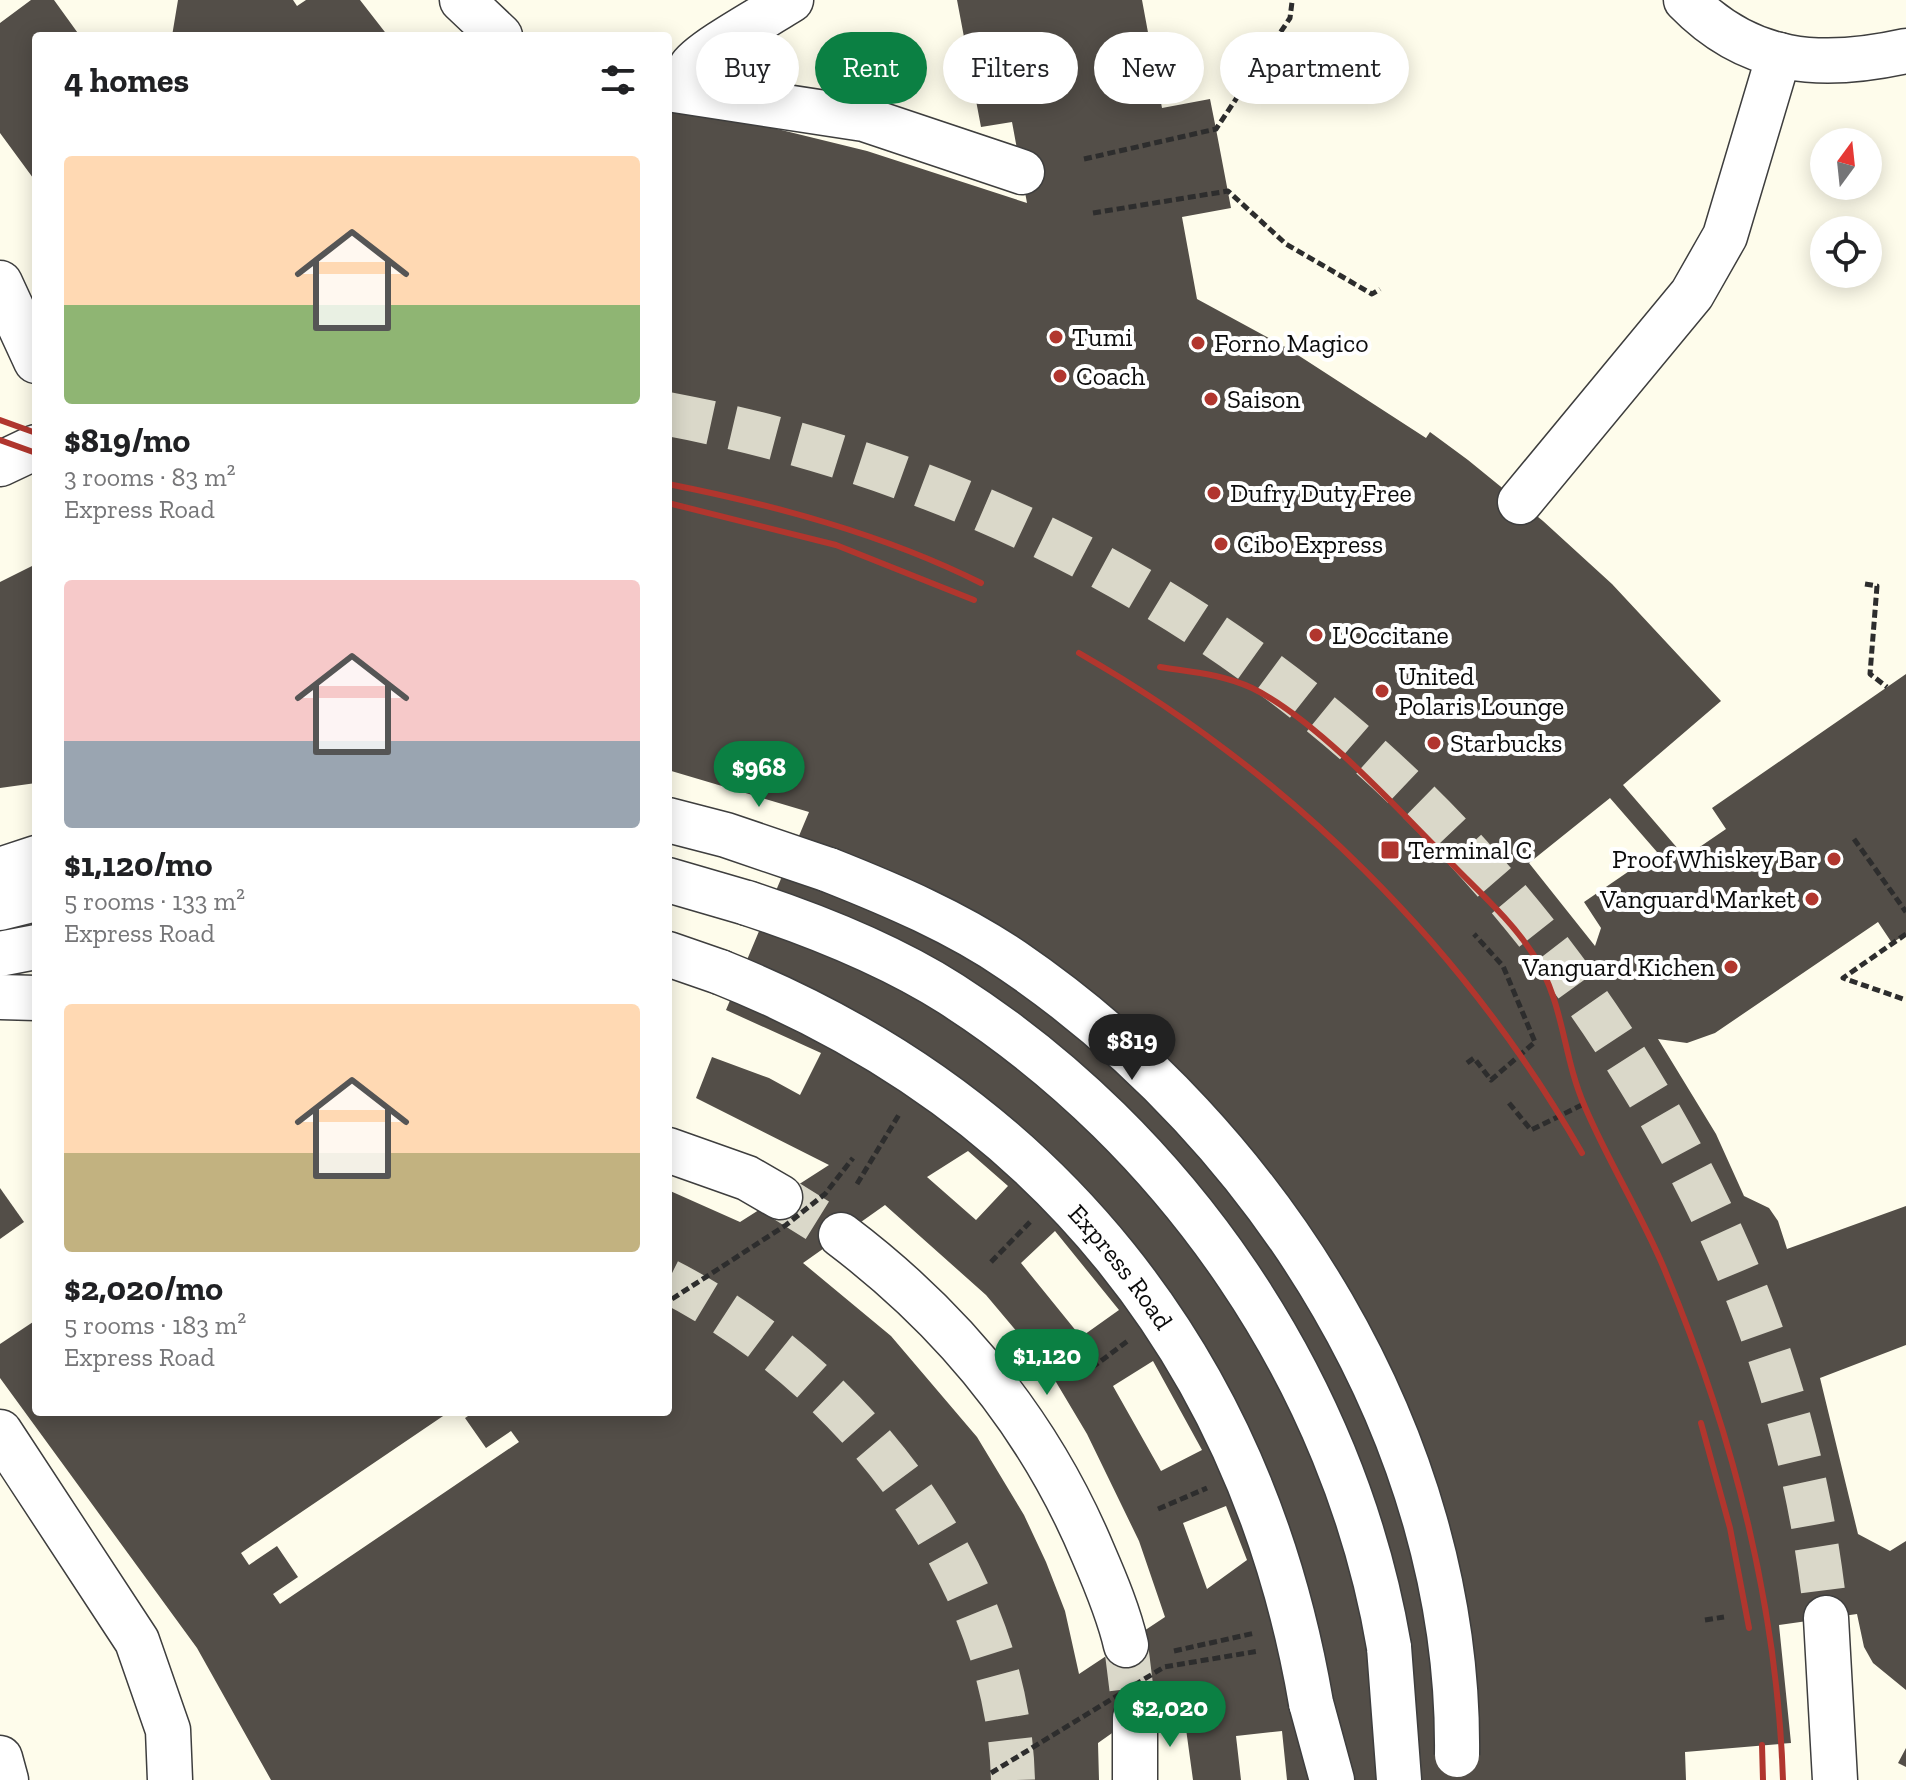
<!DOCTYPE html>
<meta charset="utf-8">
<style>
body{margin:0;font-family:"Zilla Slab",serif;background:#f2f2f2;color:#202124;height:100vh;display:flex;flex-direction:column;font-size:30px;white-space:nowrap}
*{box-sizing:border-box;margin:0}
p{font-size:26px;color:#757577}
.icon{flex:none;width:44px;height:44px;fill:none;stroke:currentColor;stroke-width:2;stroke-linecap:round;stroke-linejoin:round}
.map{position:relative;flex:1;overflow:hidden}
.details{position:absolute;left:32px;top:32px;width:640px;height:1384px;display:flex;flex-direction:column;background:#fff;border-radius:8px;box-shadow:0 4px 20px #0003}
.details>*{flex:none}
.banner{position:absolute;left:696px;top:32px;width:760px;height:72px;display:flex;gap:16px}
.needle{width:52px;rotate:15deg}
.fabs{position:absolute;left:1810px;top:128px;display:grid;gap:16px}
.fabs a{display:grid;place-items:center;width:72px;height:72px;border-radius:50%;background:#fff;box-shadow:0 4px 20px #0003;font-size:40px}
.price{position:absolute;translate:-50% -68px;padding:0 18px;border-radius:28px;background:#0b8043;color:#fff;font-size:26px;line-height:52px;filter:drop-shadow(0 2px 4px #0008)}
.price::after{content:'';position:absolute;left:50%;top:48px;width:24px;height:18px;margin-left:-12px;background:inherit;clip-path:polygon(0 0,100% 0,50% 100%)}
.price.selected{background:#222;color:#fff}
ul{padding:0;list-style:none}
li{display:grid;align-content:center;gap:16px;height:424px;padding:0 32px}
li span{display:grid;place-items:center;height:248px;border-radius:8px;color:#555}
li>.icon{margin-inline-start:auto}
span .icon{width:144px;height:144px;fill:#fffc;stroke-width:1}
li b{font-size:34px}
h2{display:flex;justify-content:space-between;align-items:center;height:96px;padding:0 32px;font-size:34px}
.chip{padding:0 28px;border-radius:36px;background:#fff;box-shadow:0 4px 20px #0003;font-size:28px;line-height:72px}
.chip.selected{background:#0b8043;color:#fff}
.map>svg:first-child{display:block}
.building{fill:#534e48;fill-rule:evenodd}
.lines{fill:none;stroke-linecap:round;stroke-linejoin:round}
.minor-tunnel{stroke:#dad8c9;stroke-width:44;stroke-dasharray:44 22;stroke-linecap:butt}
.minor-casing{stroke:#3e3e3e;stroke-width:47}
.path{stroke:#2d2d2d;stroke-width:5;stroke-dasharray:8 4;stroke-linecap:butt}
.minor{stroke:#fff;stroke-width:44}
.rail{stroke:#b1362e;stroke-width:6}
.minor-bridge-casing{stroke:#3e3e3e;stroke-width:47;stroke-linecap:butt}
.path-bridge{stroke:#2d2d2d;stroke-width:5;stroke-dasharray:8 4;stroke-linecap:butt}
.minor-bridge{stroke:#fff;stroke-width:44}
.poi-dot{fill:#b1362e;stroke:#fff;stroke-width:3}
.labels{text-anchor:middle;stroke-width:8;stroke-linejoin:round;paint-order:stroke}
.poi-label{font-size:26px;fill:#0b0b0b;stroke:#fff;text-anchor:start}
.street-label{font-size:26px;fill:#0b0b0b;stroke:#fff}
</style>
<div class="map">
<svg width="1906" height="1780" viewBox="0 0 1906 1780">
<rect width="100%" height="100%" fill="#fefceb"/>
<!-- building -->
<g class="building">
<path d="M 31,0 L 54,0 L 80,36 L 36,36 L 36,182 L 0,133 L 0,23 Z"/>
<path d="M 178,0 L 293,0 L 297,6 L 306,0 L 360,0 L 388,36 L 172,36 Z"/>
<path d="M 957,0 L 1142,0 L 1162,108 L 1210,99 L 1216,129 L 1231,208 L 1182,217 L 1197,299 L 1287,348 L 1426,438 L 1430,432 L 1468,460 L 1543,521 L 1612,584 L 1721,701 L 1623,785 L 1685,857 L 1726,829 L 1712,808 L 1906,674 L 1906,934 L 1892,943 L 1878,922 L 1715,1033 L 1687,1043 L 1658,1039 L 1716,1134 L 1744,1196 L 1769,1208 L 1778,1221 L 1787,1249 L 1906,1206 L 1906,1345 L 1820,1378 L 1858,1534 L 1890,1551 L 1906,1541 L 1906,1690 L 1873,1663 L 1864,1647 L 1857,1614 L 1779,1625 L 1791,1743 L 1685,1752 L 1686,1780 L 1287,1780 L 1282,1731 L 1236,1736 L 1241,1780 L 1193,1780 L 1180,1685 L 1098,1743 L 1099,1780 L 271,1780 L 197,1648 L 0,1378 L 0,1344 L 36,1320 L 36,1412 L 449,1412 L 241,1553 L 249,1565 L 277,1546 L 298,1577 L 273,1594 L 280,1604 L 519,1442 L 511,1431 L 486,1448 L 465,1418 L 474,1412 L 668,1412 L 668,1190 L 740,1222 L 829,1165 L 696,1098 L 712,1057 L 769,1078 L 800,1095 L 821,1053 L 726,1010 L 809,812 L 668,770 L 668,109 L 765,126 L 867,151 L 1027,203 L 1012,122 L 981,127 ZM 1610,798 L 1657,852 L 1584,902 L 1601,928 L 1595,946 L 1529,863 ZM 968,1151 L 1008,1186 L 976,1220 L 927,1177 ZM 885,1205 L 986,1295 L 1023,1339 L 1056,1382 L 1087,1434 L 1139,1541 L 1165,1617 L 1079,1674 L 1065,1611 L 1046,1562 L 1024,1515 L 977,1437 L 891,1336 L 803,1263 ZM 1055,1231 L 1119,1310 L 1081,1337 L 1021,1263 ZM 1153,1361 L 1202,1450 L 1161,1471 L 1113,1386 ZM 1226,1506 L 1247,1560 L 1207,1589 L 1183,1523 Z"/>
<path d="M 36,564 L 36,783 L 0,788 L 0,582 Z"/>
<path d="M 0,1188 L 24,1222 L 0,1239 Z"/>
<path d="M 1906,1748 L 1906,1767 L 1898,1763 Z"/>
</g>
<g class="lines">
<!-- minor-tunnel -->
<g class="minor-tunnel">
<path d="M 668,414 C 1076,491 1422,725 1639,1080 C 1742,1248 1806,1422 1826,1618"/>
<path d="M 780,1197 L 841,1235"/>
<path d="M 668,1281 C 848,1372 1008,1572 1013,1780"/>
<path d="M 1126,1645 L 1135,1718"/>
</g>
<!-- minor casing -->
<g class="minor-casing">
<g id="minor">
<path d="M 462,0 L 500,36"/>
<path d="M 1686,0 C 1749,65 1821,70 1906,51"/>
<path d="M 668,89 L 864,119 L 1022,172"/>
<path d="M 686,91 C 687,84 688,73 691,67 C 698,53 773,12 791,0"/>
<path d="M 0,283 L 36,361"/>
<path d="M 0,464 L 36,447"/>
<path d="M 1520,502 L 1692,294 L 1725,236 L 1779,55"/>
<path d="M 668,820 L 726,835 L 829,870"/>
<path d="M 0,870 L 36,858"/>
<path d="M 668,880 L 747,903"/>
<path d="M 0,908 L 36,899"/>
<path d="M 0,954 L 36,947"/>
<path d="M 668,954 L 720,972"/>
<path d="M 0,997 L 36,998"/>
<path d="M 668,1150 L 747,1178 L 780,1197"/>
<path d="M 841,1235 C 952,1319 1039,1424 1093,1553 C 1106,1583 1119,1614 1126,1645"/>
<path d="M 0,1432 L 137,1641 L 168,1730 L 170,1780"/>
<path d="M 1826,1618 L 1835,1780"/>
<path d="M 1389,1647 L 1399,1780"/>
<path d="M 1311,1703 L 1332,1780"/>
<path d="M 0,1758 L 6,1780"/>
<path d="M 1135,1780 L 1135,1718"/>
</g>
</g>
<!-- path -->
<g class="path">
<path d="M 1084,159 L 1216,129 L 1290,18 L 1292,2"/>
<path d="M 1093,213 L 1228,191 L 1286,244 L 1372,294 L 1380,289"/>
<path d="M 1865,584 L 1877,586 L 1870,674 L 1887,687"/>
<path d="M 1854,839 L 1906,912"/>
<path d="M 1906,934 L 1843,978 L 1906,1000"/>
<path d="M 1467,1063 L 1474,1058 L 1491,1080 L 1535,1042 L 1503,966 L 1474,934"/>
<path d="M 1509,1103 L 1531,1130 L 1584,1104"/>
<path d="M 857,1184 L 900,1113"/>
<path d="M 991,1262 L 1030,1222"/>
<path d="M 1082,1375 L 1129,1340"/>
<path d="M 1158,1509 L 1207,1488"/>
<path d="M 1705,1620 L 1724,1617"/>
<path d="M 1174,1651 L 1255,1633"/>
</g>
<!-- minor -->
<use href="#minor" class="minor"/>
<!-- rail -->
<g class="rail">
<path d="M 0,420 L 36,433"/>
<path d="M 0,440 L 36,453"/>
<path d="M 668,484 C 774,505 883,534 981,583"/>
<path d="M 668,503 L 836,545 L 974,600"/>
<path d="M 1079,653 C 1287,772 1463,945 1582,1153"/>
<path d="M 1160,667 C 1191,672 1222,674 1252,688 C 1316,719 1400,811 1451,863 C 1479,892 1511,920 1533,954 C 1565,1004 1562,1055 1585,1107 C 1608,1161 1640,1212 1663,1266 C 1732,1430 1777,1602 1783,1780"/>
<path d="M 1701,1423 L 1730,1528 L 1749,1628"/>
<path d="M 1762,1745 L 1763,1780"/>
</g>
<!-- minor-bridge casing -->
<g class="minor-bridge-casing">
<g id="minor-bridge">
<path d="M 829,870 C 892,895 956,922 1013,961 C 1269,1136 1461,1439 1457,1755"/>
<path d="M 747,903 C 817,926 888,954 951,994 C 1177,1139 1344,1381 1389,1647"/>
<path id="s1" d="M 720,972 C 1046,1102 1252,1358 1311,1703"/>
</g>
</g>
<!-- path-bridge -->
<g class="path-bridge">
<path d="M 672,1299 L 786,1225 L 825,1194 L 853,1158"/>
<path d="M 991,1773 L 1164,1667 L 1259,1651"/>
</g>
<!-- minor-bridge -->
<use href="#minor-bridge" class="minor-bridge"/>
</g>
<!-- markers -->
<g class="poi-dot">
<circle cx="1056" cy="337" r="8"/>
<circle cx="1198" cy="343" r="8"/>
<circle cx="1060" cy="376" r="8"/>
<circle cx="1211" cy="399" r="8"/>
<circle cx="1214" cy="493" r="8"/>
<circle cx="1221" cy="544" r="8"/>
<circle cx="1316" cy="635" r="8"/>
<circle cx="1382" cy="691" r="8"/>
<circle cx="1434" cy="743" r="8"/>
<rect x="1380" y="840" width="20" height="20" rx="4"/>
<circle cx="1834" cy="859" r="8"/>
<circle cx="1812" cy="899" r="8"/>
<circle cx="1731" cy="967" r="8"/>
</g>
<g class="labels">
<!-- poi labels -->
<g class="poi-label">
<text x="1072" y="346">Tumi</text>
<text x="1214" y="352">Forno Magico</text>
<text x="1076" y="385">Coach</text>
<text x="1227" y="408">Saison</text>
<text x="1230" y="502">Dufry Duty Free</text>
<text x="1237" y="553">Cibo Express</text>
<text x="1332" y="644">L'Occitane</text>
<text x="1398" y="685">United<tspan x="1398" dy="30">Polaris Lounge</tspan></text>
<text x="1450" y="752">Starbucks</text>
<text x="1408" y="859">Terminal C</text>
<text x="1818" y="868" text-anchor="end">Proof Whiskey Bar</text>
<text x="1796" y="908" text-anchor="end">Vanguard Market</text>
<text x="1715" y="976" text-anchor="end">Vanguard Kichen</text>
</g>
<!-- street labels -->
<g class="street-label">
<text dy="9" stroke="none"><textPath href="#s1" startOffset="504">Express Road</textPath></text>
</g>
</g>
</svg>
<div class="fabs">
<a><svg class="needle" viewBox="-14 -14 28 28"><path d="M0-13l5 13h-10z" fill="#e53935"/><path d="M0 13l5-13h-10z" fill="#757577"/></svg></a>
<a><svg class="icon" aria-label="locate" viewBox="0 0 24 24"><circle cx="12" cy="12" r="6"/><path d="M12 2v4M12 18v4M2 12h4M18 12h4"/></svg></a>
</div>
<b class="price" style="left:759px;top:809px">$968</b>
<b class="price selected" style="left:1132px;top:1082px">$819</b>
<b class="price" style="left:1047px;top:1397px">$1,120</b>
<b class="price" style="left:1170px;top:1749px">$2,020</b>
<div class="banner">
<a class="chip">Buy</a>
<a class="chip selected">Rent</a>
<a class="chip">Filters</a>
<a class="chip">New</a>
<a class="chip">Apartment</a>
</div>
<section class="details">
<h2>4 homes<svg class="icon" aria-label="filters" viewBox="0 0 24 24"><path d="M4 7h16M4 17h16"/><circle cx="9" cy="7" r="2"/><circle cx="15" cy="17" r="2"/></svg></h2>
<ul>
<li><span style="background:linear-gradient(#ffd9b3 60%,#8fb573 0)"><svg class="icon" aria-label="home" viewBox="0 0 24 24"><path d="M3 11l9-7 9 7M6 9v11h12V9"/></svg></span><div><b>$819/mo</b><p>3 rooms · 83 m²</p><p>Express Road</p></div></li>
<li><span style="background:linear-gradient(#f6c9c9 65%,#9aa5b1 0)"><svg class="icon" aria-label="home" viewBox="0 0 24 24"><path d="M3 11l9-7 9 7M6 9v11h12V9"/></svg></span><div><b>$1,120/mo</b><p>5 rooms · 133 m²</p><p>Express Road</p></div></li>
<li><span style="background:linear-gradient(#ffd9b3 60%,#c2b280 0)"><svg class="icon" aria-label="home" viewBox="0 0 24 24"><path d="M3 11l9-7 9 7M6 9v11h12V9"/></svg></span><div><b>$2,020/mo</b><p>5 rooms · 183 m²</p><p>Express Road</p></div></li>
</ul>
</section>
</div>
